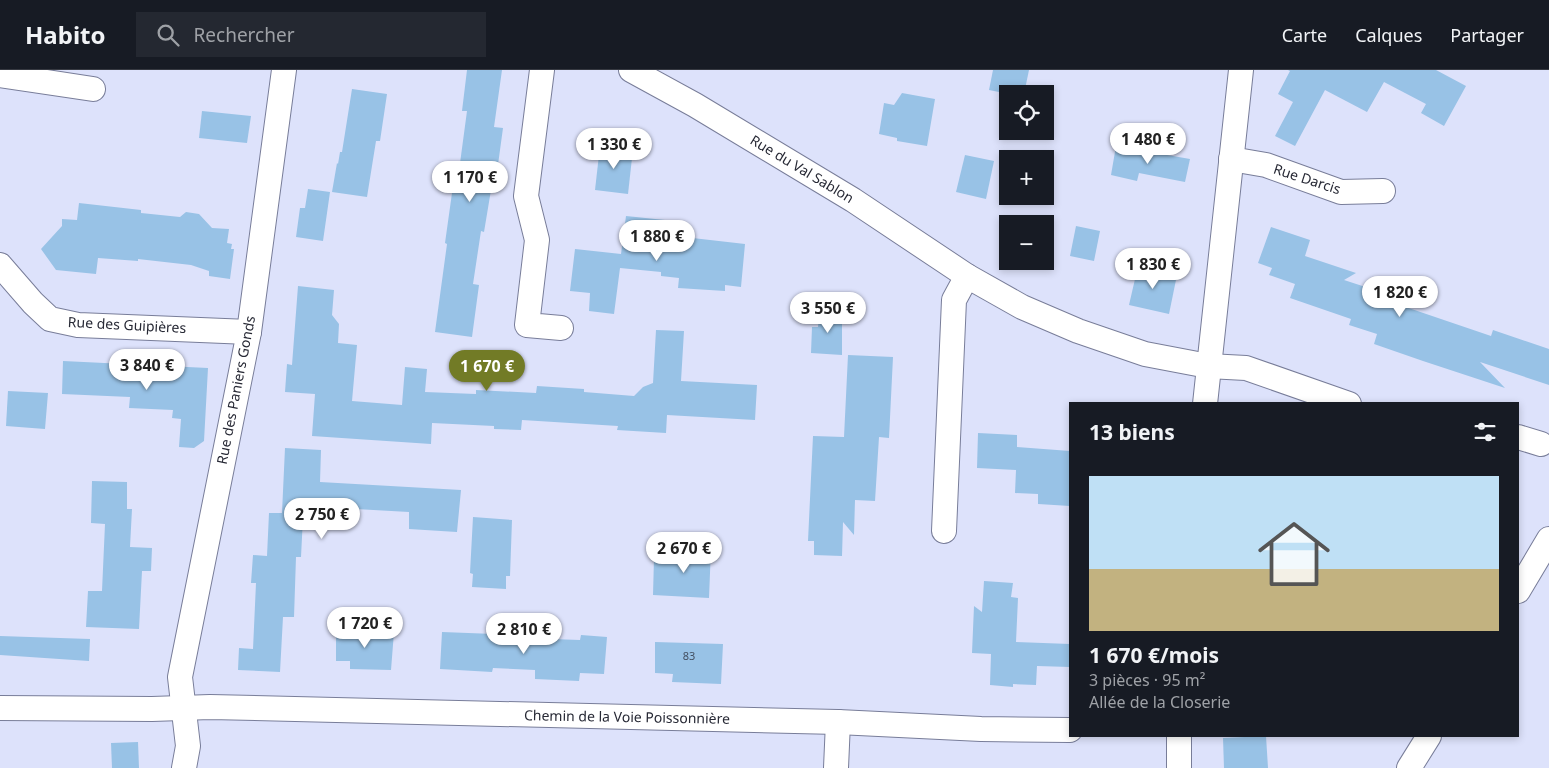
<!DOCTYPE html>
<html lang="fr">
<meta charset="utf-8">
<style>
body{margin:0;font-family:"Noto Sans",sans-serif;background:#242831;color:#f1f3f6;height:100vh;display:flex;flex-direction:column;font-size:19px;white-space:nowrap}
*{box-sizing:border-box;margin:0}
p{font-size:16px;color:#9ea1a6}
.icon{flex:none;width:28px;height:28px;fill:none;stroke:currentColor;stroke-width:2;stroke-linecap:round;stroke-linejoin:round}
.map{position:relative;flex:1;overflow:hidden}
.drawer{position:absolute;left:1069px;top:332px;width:450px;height:335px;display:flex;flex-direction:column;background:#171b24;border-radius:0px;box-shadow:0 2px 8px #0003}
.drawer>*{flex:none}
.buttons{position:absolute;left:999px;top:15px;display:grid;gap:10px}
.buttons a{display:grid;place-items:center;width:55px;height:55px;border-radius:0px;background:#171b24;box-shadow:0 2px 8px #0003;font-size:25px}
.price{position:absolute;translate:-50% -42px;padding:0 11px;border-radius:18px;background:#fff;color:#222;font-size:16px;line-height:32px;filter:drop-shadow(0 1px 2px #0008)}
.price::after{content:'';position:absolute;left:50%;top:30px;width:15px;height:11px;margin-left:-8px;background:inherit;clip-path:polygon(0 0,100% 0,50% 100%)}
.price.current{background:#727b26;color:#fff}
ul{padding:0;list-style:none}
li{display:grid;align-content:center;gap:10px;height:265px;padding:0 20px}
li+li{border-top:1px solid #363941}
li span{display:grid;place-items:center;height:155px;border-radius:0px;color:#555}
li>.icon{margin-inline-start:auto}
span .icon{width:90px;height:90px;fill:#fffc;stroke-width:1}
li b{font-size:21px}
h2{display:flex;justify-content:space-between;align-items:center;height:60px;padding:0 20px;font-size:21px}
header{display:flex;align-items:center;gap:30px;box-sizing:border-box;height:70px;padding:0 25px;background:#171b24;border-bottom:1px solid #363941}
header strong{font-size:24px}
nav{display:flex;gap:28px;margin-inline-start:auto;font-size:18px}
.search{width:350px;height:45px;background:#242831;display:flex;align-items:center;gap:12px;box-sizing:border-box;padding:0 18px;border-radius:0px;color:#9ea1a6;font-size:19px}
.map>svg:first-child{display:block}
.building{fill:#98c2e6}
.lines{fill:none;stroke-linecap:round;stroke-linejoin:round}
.minor-casing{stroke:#787d99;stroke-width:26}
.minor{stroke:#fff;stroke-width:24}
.labels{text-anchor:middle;stroke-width:4;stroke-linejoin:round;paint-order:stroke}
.number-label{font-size:11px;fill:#434f61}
.street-label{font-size:14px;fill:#272935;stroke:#fff}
</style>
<header>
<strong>Habito</strong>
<div class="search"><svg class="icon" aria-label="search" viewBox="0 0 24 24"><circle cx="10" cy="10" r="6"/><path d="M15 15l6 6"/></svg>Rechercher</div>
<nav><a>Carte</a><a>Calques</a><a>Partager</a></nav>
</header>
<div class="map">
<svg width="1549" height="698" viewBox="0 0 1549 698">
<rect width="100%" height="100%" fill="#dde2fb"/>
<!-- building -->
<g class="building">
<path d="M 467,0 L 502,0 L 494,57 L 503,58 L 497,102 L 494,102 L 484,162 L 481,161 L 473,214 L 479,215 L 472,267 L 435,262 L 447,174 L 445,173 L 452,123 L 456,123 L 467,41 L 462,41 Z"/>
<path d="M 993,0 L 1029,0 L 1024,24 L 1009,24 L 989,20 Z"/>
<path d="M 1288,0 L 1436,0 L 1466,16 L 1444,56 L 1421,43 L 1426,34 L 1384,12 L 1367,42 L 1325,20 L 1295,76 L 1275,66 L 1293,32 L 1278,24 L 1290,1 Z"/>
<path d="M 352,19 L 387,24 L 380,71 L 376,71 L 367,127 L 332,122 L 337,93 L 338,94 L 340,82 L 342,82 Z"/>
<path d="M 902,23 L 935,29 L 927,76 L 897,71 L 897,68 L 879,64 L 884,33 L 894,35 Z"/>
<path d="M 202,41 L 251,46 L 247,73 L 199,68 Z"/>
<path d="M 600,76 L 633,79 L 628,124 L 595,120 Z"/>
<path d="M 1116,76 L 1190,89 L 1185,112 L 1139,103 L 1137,111 L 1111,105 Z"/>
<path d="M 965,85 L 994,91 L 986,129 L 956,122 Z"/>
<path d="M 308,119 L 330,122 L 323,171 L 296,167 L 300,138 L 305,138 Z"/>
<path d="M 79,133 L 141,140 L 141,143 L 180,147 L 186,142 L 199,144 L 212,158 L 229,159 L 227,173 L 232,174 L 231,179 L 234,179 L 230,209 L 209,206 L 209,201 L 191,195 L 138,189 L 138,191 L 98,188 L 96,204 L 56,200 L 41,179 L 62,156 L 62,149 L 77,150 Z"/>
<path d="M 626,146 L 665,150 L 664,160 L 680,161 L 675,166 L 745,174 L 741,217 L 725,215 L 725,221 L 678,218 L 679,208 L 661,206 L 661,202 L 620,198 L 614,244 L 589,241 L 590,223 L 570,221 L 575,179 L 621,184 Z"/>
<path d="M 1076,156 L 1100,161 L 1094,191 L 1070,186 Z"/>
<path d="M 1271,157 L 1310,170 L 1305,186 L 1356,203 L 1344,210 L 1390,225 L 1388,231 L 1491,266 L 1493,260 L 1549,279 L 1549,315 L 1480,292 L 1505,318 L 1423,291 L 1374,274 L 1377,264 L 1349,255 L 1351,249 L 1290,228 L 1295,214 L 1269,205 L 1272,198 L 1258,193 Z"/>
<path d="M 1138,196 L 1177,205 L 1169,244 L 1129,235 Z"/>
<path d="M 298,216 L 334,220 L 332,245 L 339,254 L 338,273 L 357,275 L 352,331 L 402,335 L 405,297 L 427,299 L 425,322 L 476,324 L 476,320 L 536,323 L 537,316 L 584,319 L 584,322 L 634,326 L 643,317 L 653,313 L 656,260 L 684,261 L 681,311 L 757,315 L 755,350 L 667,345 L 666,363 L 617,360 L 618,356 L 522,350 L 521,360 L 494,359 L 494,356 L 432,353 L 431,374 L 312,366 L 315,324 L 285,322 L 287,294 L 292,295 Z"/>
<path d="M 819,242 L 842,243 L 842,285 L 811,283 L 812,257 L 818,257 Z"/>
<path d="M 848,285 L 893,287 L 889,368 L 879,367 L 875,431 L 855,430 L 854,465 L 843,452 L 842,486 L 814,485 L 814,471 L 808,471 L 813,366 L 844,367 Z"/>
<path d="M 63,291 L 208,298 L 204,371 L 194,378 L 179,377 L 181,349 L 172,348 L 173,340 L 129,338 L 130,327 L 62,324 Z"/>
<path d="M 8,321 L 48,323 L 45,359 L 6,356 Z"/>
<path d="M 978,363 L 1017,365 L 1017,377 L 1070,381 L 1070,436 L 1038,434 L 1038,424 L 1015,423 L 1016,400 L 977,398 Z"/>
<path d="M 285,378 L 321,380 L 320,412 L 461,420 L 457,462 L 409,459 L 409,442 L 320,437 L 320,447 L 303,447 L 301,487 L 296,487 L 294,547 L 283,547 L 280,602 L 238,600 L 239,578 L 253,579 L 256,513 L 251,513 L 253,485 L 267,486 L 269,443 L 282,443 Z"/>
<path d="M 92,411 L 127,412 L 127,439 L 132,439 L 130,477 L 152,478 L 151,501 L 142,501 L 139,559 L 86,557 L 88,521 L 102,521 L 105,454 L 91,453 Z"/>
<path d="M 473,447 L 512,450 L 510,506 L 506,506 L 506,519 L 472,517 L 473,504 L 470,503 Z"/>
<path d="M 677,476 L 711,478 L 709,528 L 653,525 L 654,488 L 676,489 Z"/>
<path d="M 984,511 L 1013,513 L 1011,527 L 1018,528 L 1016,572 L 1070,574 L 1070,597 L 1037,596 L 1036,615 L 1013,614 L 1013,617 L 990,615 L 991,584 L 972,583 L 974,536 L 982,542 Z"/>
<path d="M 336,560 L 394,562 L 391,600 L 350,599 L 350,591 L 336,591 Z"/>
<path d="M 442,562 L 494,564 L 494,567 L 580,570 L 581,565 L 607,567 L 604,604 L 580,603 L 579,611 L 535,609 L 535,600 L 493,598 L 492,602 L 440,599 Z"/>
<path d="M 0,566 L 90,569 L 89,591 L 0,585 Z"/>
<path d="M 655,572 L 723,574 L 721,614 L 672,612 L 673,604 L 655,603 Z"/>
<path d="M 1266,666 L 1268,698 L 1224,698 L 1223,668 Z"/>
<path d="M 138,672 L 139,698 L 112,698 L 111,673 Z"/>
</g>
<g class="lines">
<!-- minor casing -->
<g class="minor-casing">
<g id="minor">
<path d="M 542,0 L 526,126 L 537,170 L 527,255 L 561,258"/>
<path d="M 631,0 L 695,35 L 853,130 L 967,206 L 1022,237 L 1078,261 L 1145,284 L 1208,296 L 1246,298 L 1349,334"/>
<path d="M 0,5 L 93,19"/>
<path d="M 1231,89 L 1266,95 L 1341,122 L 1383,121"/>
<path d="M 0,195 L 33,233 L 50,249 L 78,255 L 249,262"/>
<path d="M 1205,334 L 1241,0"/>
<path d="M 1518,367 L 1541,374"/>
<path d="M 944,461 L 954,230 L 967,206"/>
<path d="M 1518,521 L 1549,469"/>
<path d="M 0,638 L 152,639 L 210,637 L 838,652 L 981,659 L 1070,660"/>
<path d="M 1179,666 L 1179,698"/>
<path d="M 184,698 L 188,676 L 180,607 L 249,262 L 284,0"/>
<path d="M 836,698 L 838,652"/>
<path d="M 1409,698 L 1429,666"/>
</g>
</g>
<!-- minor -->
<use href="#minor" class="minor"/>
</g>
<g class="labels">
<!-- number labels -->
<g class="number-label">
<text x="689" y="590">83</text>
</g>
<!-- street labels -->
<g class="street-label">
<text transform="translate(802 99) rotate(31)" y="5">Rue du Val Sablon</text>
<text transform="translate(1307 109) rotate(18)" y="5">Rue Darcis</text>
<text transform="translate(127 255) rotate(3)" y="5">Rue des Guipières</text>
<text transform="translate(236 320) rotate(-79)" y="5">Rue des Paniers Gonds</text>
<text transform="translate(627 647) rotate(1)" y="5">Chemin de la Voie Poissonnière</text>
</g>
</g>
</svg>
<div class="buttons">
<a><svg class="icon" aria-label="locate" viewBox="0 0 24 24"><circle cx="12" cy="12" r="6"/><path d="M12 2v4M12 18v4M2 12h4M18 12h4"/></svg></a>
<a>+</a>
<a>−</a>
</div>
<b class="price" style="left:1148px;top:95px">1 480 €</b>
<b class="price" style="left:614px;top:100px">1 330 €</b>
<b class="price" style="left:470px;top:133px">1 170 €</b>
<b class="price" style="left:657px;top:192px">1 880 €</b>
<b class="price" style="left:1153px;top:220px">1 830 €</b>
<b class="price" style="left:1400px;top:248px">1 820 €</b>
<b class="price" style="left:828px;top:264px">3 550 €</b>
<b class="price" style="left:147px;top:321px">3 840 €</b>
<b class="price current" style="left:487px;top:322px">1 670 €</b>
<b class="price" style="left:322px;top:470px">2 750 €</b>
<b class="price" style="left:684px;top:504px">2 670 €</b>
<b class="price" style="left:365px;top:579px">1 720 €</b>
<b class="price" style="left:524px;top:585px">2 810 €</b>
<section class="drawer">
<h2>13 biens<svg class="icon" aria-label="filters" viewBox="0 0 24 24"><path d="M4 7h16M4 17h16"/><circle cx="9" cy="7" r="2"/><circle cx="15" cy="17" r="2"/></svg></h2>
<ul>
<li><span style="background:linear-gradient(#bfe0f5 60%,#c2b280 0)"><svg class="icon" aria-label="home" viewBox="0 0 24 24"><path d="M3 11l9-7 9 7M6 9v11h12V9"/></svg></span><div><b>1 670 €/mois</b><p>3 pièces · 95 m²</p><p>Allée de la Closerie</p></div></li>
</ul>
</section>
</div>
